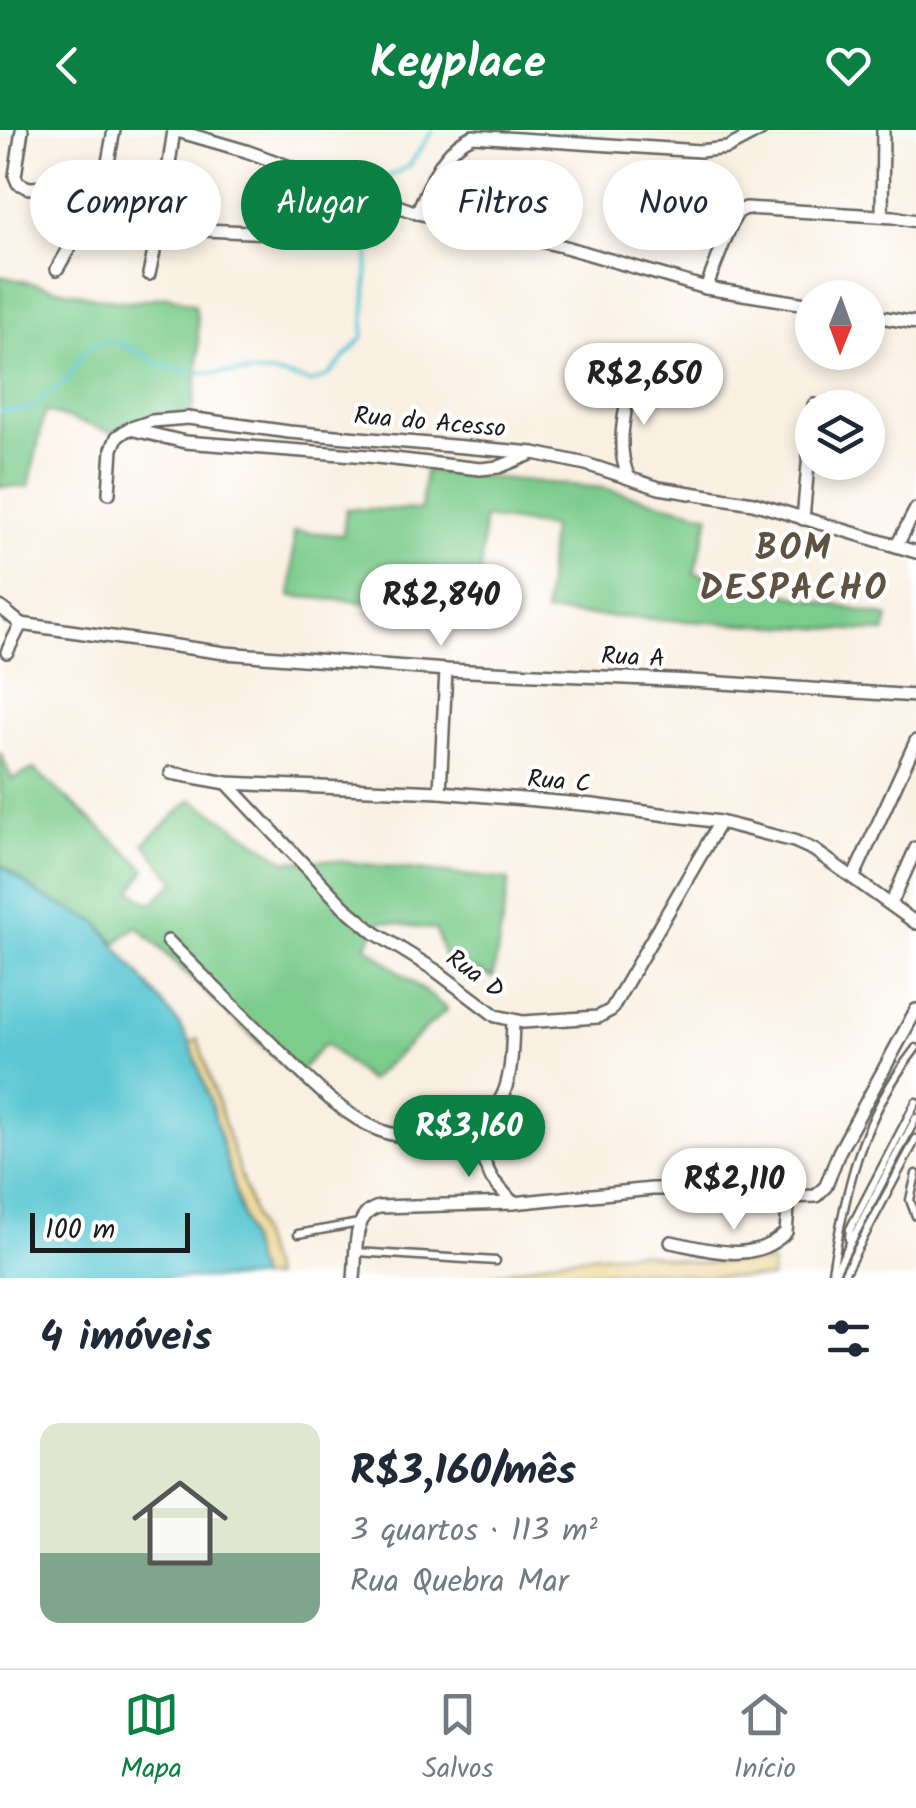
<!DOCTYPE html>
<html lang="pt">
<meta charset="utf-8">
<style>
body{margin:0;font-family:Kalam,sans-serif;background:#f6f6f7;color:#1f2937;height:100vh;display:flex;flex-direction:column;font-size:38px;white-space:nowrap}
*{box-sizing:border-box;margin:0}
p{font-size:32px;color:#747a83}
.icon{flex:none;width:55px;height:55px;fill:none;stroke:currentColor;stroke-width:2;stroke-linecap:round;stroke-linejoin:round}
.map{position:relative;height:1148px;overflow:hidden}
.panel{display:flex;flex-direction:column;background:#fff;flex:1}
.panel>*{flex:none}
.guide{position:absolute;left:30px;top:30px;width:858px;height:90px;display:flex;gap:20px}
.needle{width:65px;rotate:181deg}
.buttons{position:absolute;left:795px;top:150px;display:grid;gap:20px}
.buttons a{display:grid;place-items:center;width:90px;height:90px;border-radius:50%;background:#fff;box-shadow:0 5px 15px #0003;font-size:50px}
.scale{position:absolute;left:30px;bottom:25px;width:160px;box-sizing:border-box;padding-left:10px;border:5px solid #1c1c1c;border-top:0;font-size:28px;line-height:35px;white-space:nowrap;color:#1c1c1c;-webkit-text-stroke:8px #fff;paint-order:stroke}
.price{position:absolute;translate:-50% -85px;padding:0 22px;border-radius:35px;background:#fff;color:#222;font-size:32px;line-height:65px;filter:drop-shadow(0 2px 5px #0008)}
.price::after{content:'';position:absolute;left:50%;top:60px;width:30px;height:22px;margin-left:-15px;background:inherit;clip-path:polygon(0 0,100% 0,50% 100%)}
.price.selected{background:#0b8043;color:#fff}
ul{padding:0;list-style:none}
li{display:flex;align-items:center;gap:30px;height:250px;padding:0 40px}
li+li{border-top:2px solid #e0e1e3}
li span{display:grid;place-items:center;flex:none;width:280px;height:200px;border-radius:20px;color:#555}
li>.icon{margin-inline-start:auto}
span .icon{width:120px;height:120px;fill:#fffc;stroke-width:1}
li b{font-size:42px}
h2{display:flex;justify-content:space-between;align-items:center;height:120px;padding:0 40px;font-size:42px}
.tag{padding:0 35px;border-radius:45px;background:#fff;box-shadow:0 5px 15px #0003;font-size:35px;line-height:90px}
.tag.selected{background:#0b8043;color:#fff}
header{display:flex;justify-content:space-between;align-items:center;height:130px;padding:0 40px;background:#0b8043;color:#fff;font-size:45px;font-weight:700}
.tabs{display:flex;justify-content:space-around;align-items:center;height:140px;border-top:2px solid #e0e1e3;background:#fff;font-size:28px;color:#747a83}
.tabs a{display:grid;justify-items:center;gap:5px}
.tabs .selected{color:#0b8043}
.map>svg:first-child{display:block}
.green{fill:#7ccc8c;stroke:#4c7454;stroke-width:2.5}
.sand{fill:#eeda9e;stroke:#857b5d;stroke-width:2.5}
.water{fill:#5bc7d3;stroke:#3c7278;stroke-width:2.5}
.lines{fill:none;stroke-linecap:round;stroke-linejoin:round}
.stream{stroke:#5bc7d3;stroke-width:4}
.lane-casing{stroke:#696661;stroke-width:11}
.street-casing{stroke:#696661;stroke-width:16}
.lane{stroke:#fff;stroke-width:6}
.street{stroke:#fff;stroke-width:11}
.labels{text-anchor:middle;stroke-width:8;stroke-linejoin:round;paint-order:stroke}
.street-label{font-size:25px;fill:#1c1c1c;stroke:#fff}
.district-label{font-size:35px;font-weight:bold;letter-spacing:2.5px;fill:#5f5241;stroke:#fff}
</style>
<header><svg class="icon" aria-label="back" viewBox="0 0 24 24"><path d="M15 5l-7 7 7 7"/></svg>Keyplace<svg class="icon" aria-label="heart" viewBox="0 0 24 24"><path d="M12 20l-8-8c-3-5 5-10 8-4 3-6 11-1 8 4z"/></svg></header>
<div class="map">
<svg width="916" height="1148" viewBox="0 0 916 1148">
<rect width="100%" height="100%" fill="#fff"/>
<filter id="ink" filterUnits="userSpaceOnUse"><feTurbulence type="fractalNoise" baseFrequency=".01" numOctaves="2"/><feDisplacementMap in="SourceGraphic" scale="20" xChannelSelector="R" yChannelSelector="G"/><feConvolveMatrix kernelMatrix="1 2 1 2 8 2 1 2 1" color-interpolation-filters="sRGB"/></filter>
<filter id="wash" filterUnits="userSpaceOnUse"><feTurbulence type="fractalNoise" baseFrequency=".0048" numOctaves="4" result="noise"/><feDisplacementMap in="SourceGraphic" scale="40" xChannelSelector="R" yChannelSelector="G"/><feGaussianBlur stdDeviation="2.25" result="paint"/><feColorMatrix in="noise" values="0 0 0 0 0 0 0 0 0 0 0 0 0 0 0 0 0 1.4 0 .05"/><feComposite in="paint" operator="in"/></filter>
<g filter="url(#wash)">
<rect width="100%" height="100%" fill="#f9f0e2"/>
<!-- green -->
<g class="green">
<path d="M 0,146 L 98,168 L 132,172 L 168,166 L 195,175 C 201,212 199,245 192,282 L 148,287 L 111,302 L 45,281 L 29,356 L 0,357 Z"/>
<path d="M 425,341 L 602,358 L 710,385 L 694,443 L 888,487 L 885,502 L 545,483 L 551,397 L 484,388 L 478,482 L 291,466 L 294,401 L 343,405 L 346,379 L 421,380 Z"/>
<path d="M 0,622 L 12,649 L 34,639 L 146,739 L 132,761 L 151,774 L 176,752 L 144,713 L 192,669 L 286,731 L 327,730 L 509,750 L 493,848 L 444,827 L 436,800 L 381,791 L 366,816 L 447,879 L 369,951 L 325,913 L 295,947 L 137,796 L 116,813 L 97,792 L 40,765 L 1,735 Z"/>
</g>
<!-- sand -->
<g class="sand">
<path d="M 198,909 L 273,1148 L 259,1148 L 209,967 L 190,913 Z"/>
<path d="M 638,1122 L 697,1133 L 772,1132 L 771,1148 L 698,1146 L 649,1140 L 484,1148 L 557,1129 Z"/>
</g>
<!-- water -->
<path class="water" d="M 0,734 L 40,765 L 97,792 L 179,894 L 190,913 L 209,967 L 259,1148 L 0,1148 Z"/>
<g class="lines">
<!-- stream -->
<g class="stream">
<path d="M 377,64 L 385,49 L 409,36 L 433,0"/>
<path d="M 0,281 L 31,279 C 41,267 56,261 66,250 C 78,235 80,216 102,212 C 127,208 149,233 173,239 C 220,249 263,235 311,253 L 329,245 L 363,207 L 372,76"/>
</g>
</g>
</g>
<g filter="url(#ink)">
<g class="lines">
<!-- lane casing -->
<g class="lane-casing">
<g id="lane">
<path d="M 916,1044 L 910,1070 L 916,1086"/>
<path d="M 298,1104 L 359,1093"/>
<path d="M 849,1109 L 850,1099 L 916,972"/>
<path d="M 357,1122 L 496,1131"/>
<path d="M 833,1146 L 916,988"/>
<path d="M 831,1148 C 845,1061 860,989 916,918"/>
<path d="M 842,1148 L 916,1009"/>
</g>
</g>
<!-- street casing -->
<g class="street-casing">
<g id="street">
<path d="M 22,0 L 15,46 L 18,53 L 29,58 L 73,56 L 120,81 L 180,99 L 338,106 L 349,101 L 362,65"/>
<path d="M 174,0 L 246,21 L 417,83 L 562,116 L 706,158 L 812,175"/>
<path d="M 417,83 C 430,54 442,19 473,6 L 700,21 L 727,18 L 761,0"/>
<path d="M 882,86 L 883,0"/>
<path d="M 57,139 L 97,71 L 105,48 L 114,0"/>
<path d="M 149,144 L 160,95 L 174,0"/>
<path d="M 706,158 L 732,92 L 738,82 L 746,78 L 894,87 L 916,91"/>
<path d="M 868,185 L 916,193"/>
<path d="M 814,278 L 814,275"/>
<path d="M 130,299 L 185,312 L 368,326 L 480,339 L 499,337 L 531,324"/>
<path d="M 629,348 C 615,318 625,284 630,253"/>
<path d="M 109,363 L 112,319 L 117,307 L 128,299 L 152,291 L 188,288 L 289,302 L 534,323 L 586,334 L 659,358 L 753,373 L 916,422"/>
<path d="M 803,389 L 812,291"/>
<path d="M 897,415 L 916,379"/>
<path d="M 0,477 L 21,494"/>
<path d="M 7,522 L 21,494 L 225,523 L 446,540 L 692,551 L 916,566"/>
<path d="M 171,643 L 227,653 L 440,662 L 593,675 L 720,692 L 794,711 L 814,720 L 916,793"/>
<path d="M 227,653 L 344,777 L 375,803 L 435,840 L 496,886 L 523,892 L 598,887 L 611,880 L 720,692"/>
<path d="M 440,662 L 446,540"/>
<path d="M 854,746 L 916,611"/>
<path d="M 891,774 L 916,718"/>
<path d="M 168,811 C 203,846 237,880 272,914 C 305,945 336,982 379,1000 C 403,1010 429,1007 454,1001 C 513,987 511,942 513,892"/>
<path d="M 468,998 L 492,1049 L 513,1073"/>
<path d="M 671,1112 C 710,1120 754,1135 786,1102 L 789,1067"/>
<path d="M 354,1148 C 357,1124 351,1083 379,1077 L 513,1073 L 652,1059 L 695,1059 L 789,1067 L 816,1066 L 826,1056 L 839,1022 L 916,880"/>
</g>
</g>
<!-- lane -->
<use href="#lane" class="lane"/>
<!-- street -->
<use href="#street" class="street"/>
</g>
</g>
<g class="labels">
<!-- street labels -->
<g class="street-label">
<text transform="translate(430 291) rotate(5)" y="9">Rua do Acesso</text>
<text transform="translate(633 526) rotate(3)" y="9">Rua A</text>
<text transform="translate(559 650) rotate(5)" y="9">Rua C</text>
<text transform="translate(476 843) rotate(36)" y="9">Rua D</text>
</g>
<!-- district labels -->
<g class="district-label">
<text x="794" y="429">BOM<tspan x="794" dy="40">DESPACHO</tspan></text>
</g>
</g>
</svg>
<div class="buttons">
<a><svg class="needle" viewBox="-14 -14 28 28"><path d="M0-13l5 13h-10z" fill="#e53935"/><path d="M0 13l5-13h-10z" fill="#747a83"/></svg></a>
<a><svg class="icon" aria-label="layers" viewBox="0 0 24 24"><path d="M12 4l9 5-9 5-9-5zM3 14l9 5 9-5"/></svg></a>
</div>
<div class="scale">100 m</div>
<b class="price" style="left:644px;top:298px">R$2,650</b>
<b class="price" style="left:441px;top:519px">R$2,840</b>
<b class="price selected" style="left:469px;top:1050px">R$3,160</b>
<b class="price" style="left:734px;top:1103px">R$2,110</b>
<div class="guide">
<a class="tag">Comprar</a>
<a class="tag selected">Alugar</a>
<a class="tag">Filtros</a>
<a class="tag">Novo</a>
</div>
</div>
<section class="panel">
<h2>4 imóveis<svg class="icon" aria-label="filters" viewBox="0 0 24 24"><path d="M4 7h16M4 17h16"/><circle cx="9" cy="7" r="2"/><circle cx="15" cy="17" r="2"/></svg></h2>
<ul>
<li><span style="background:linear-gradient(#dfe7d0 65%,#7fa58c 0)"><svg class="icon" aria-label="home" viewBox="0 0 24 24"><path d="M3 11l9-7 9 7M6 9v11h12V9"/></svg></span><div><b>R$3,160/mês</b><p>3 quartos · 113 m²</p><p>Rua Quebra Mar</p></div></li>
</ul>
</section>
<nav class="tabs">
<a class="selected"><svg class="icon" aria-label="map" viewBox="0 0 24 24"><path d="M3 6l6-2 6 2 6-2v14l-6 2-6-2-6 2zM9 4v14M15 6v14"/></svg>Mapa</a>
<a><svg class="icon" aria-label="saved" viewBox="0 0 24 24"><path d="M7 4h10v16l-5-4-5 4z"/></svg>Salvos</a>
<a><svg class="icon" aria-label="home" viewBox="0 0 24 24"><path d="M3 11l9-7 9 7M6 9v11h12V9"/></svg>Início</a>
</nav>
